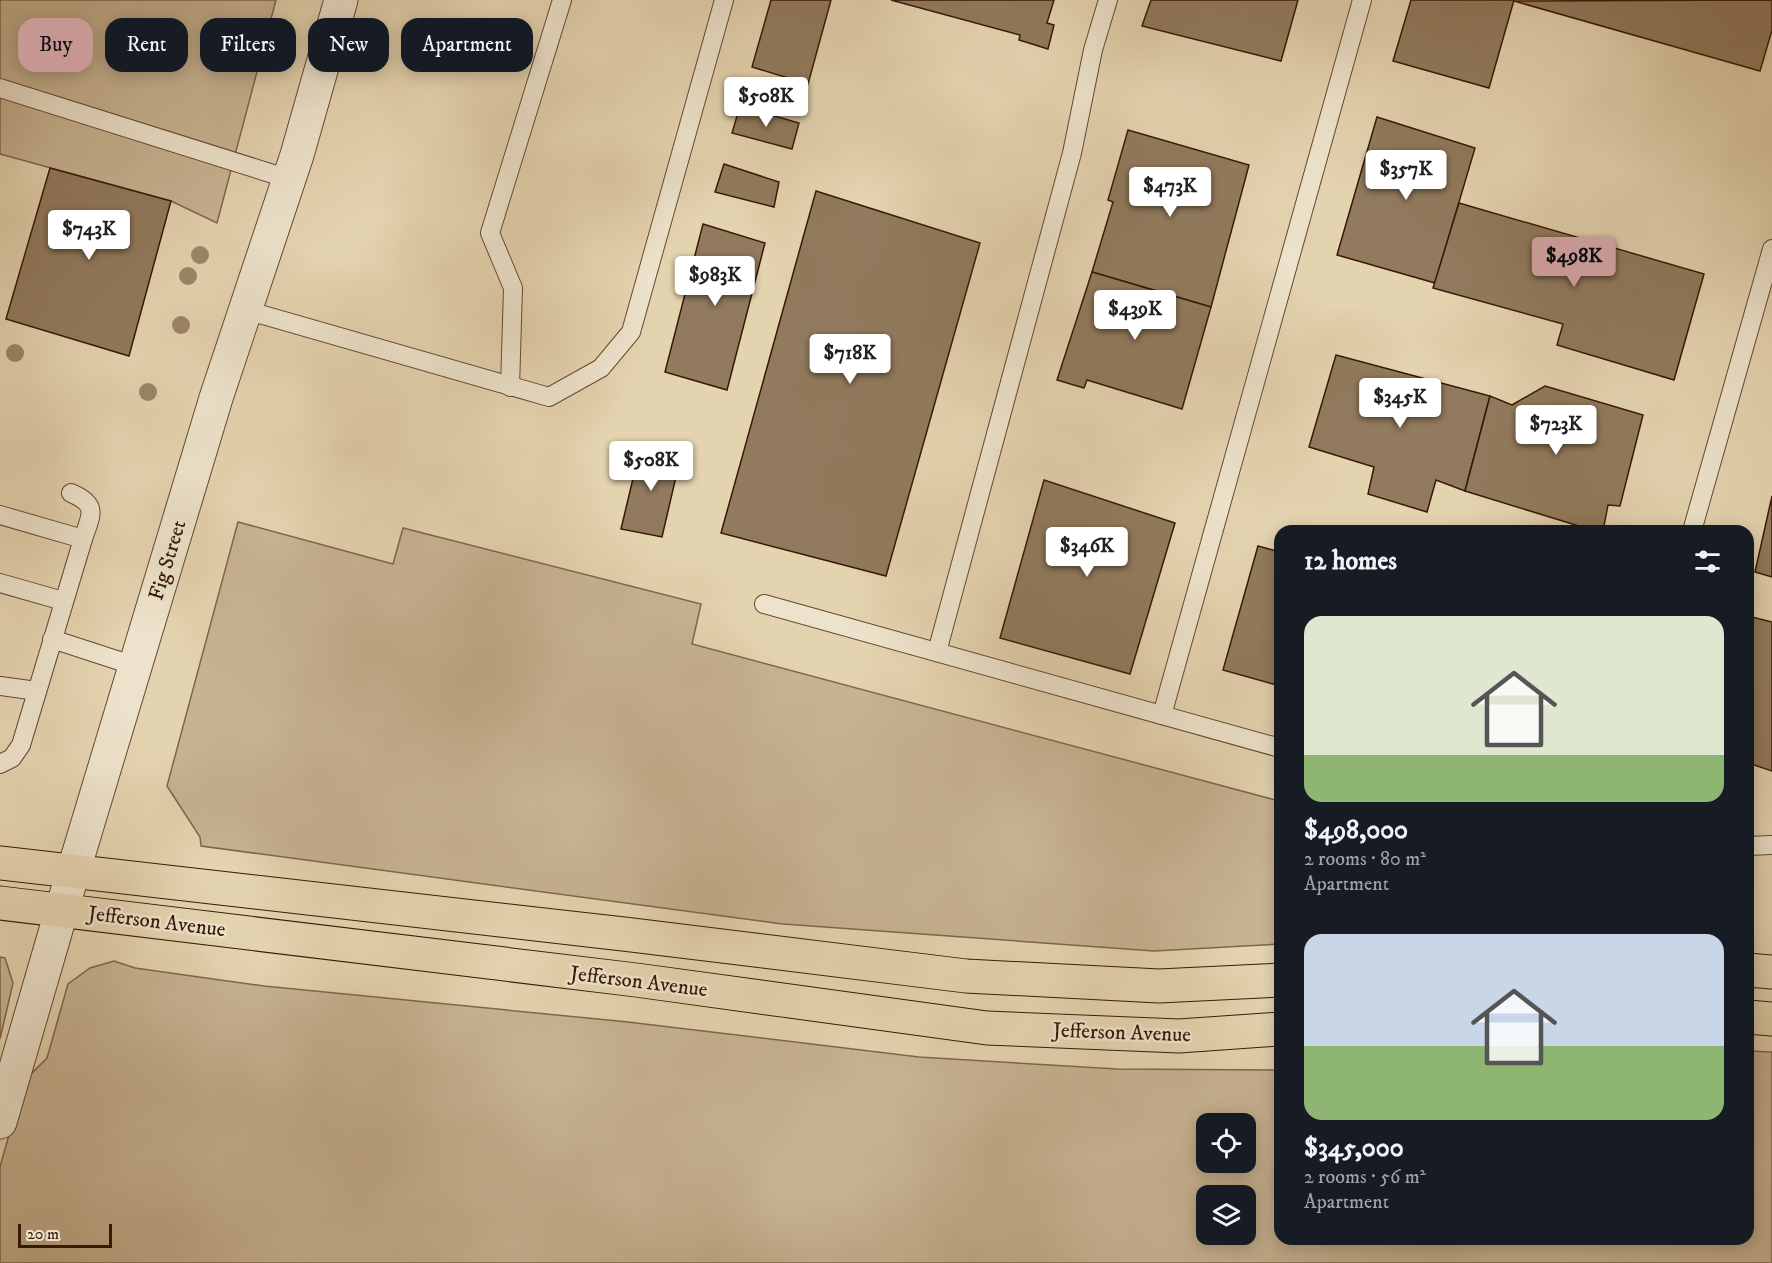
<!DOCTYPE html>
<meta charset="utf-8">
<style>
body{margin:0;font-family:"IM FELL DW Pica",serif;background:#242831;color:#f1f3f6;height:100vh;display:flex;flex-direction:column;font-size:22px;white-space:nowrap}
*{box-sizing:border-box;margin:0}
p{font-size:20px;color:#9ea1a6}
.icon{flex:none;width:33px;height:33px;fill:none;stroke:currentColor;stroke-width:2;stroke-linecap:round;stroke-linejoin:round}
.map{position:relative;flex:1;overflow:hidden}
.panel{position:absolute;left:1274px;top:525px;width:480px;height:720px;display:flex;flex-direction:column;background:#171b24;border-radius:18px;box-shadow:0 3px 15px #0003}
.panel>*{flex:none}
.hud{position:absolute;left:18px;top:18px;width:570px;height:54px;display:flex;gap:12px}
.fabs{position:absolute;left:1196px;top:1113px;display:grid;gap:12px}
.fabs a{display:grid;place-items:center;width:60px;height:60px;border-radius:12px;background:#171b24;box-shadow:0 3px 15px #0003;font-size:30px}
.scale{position:absolute;left:18px;bottom:15px;width:94px;box-sizing:border-box;padding-left:6px;border:3px solid #371905;border-top:0;font-size:16px;line-height:21px;white-space:nowrap;color:#371905;-webkit-text-stroke:4px #ede2cb;paint-order:stroke}
.price{position:absolute;translate:-50% -51px;padding:0 14px;border-radius:6px;background:#fff;color:#222;font-size:20px;line-height:39px;filter:drop-shadow(0 2px 3px #0008)}
.price::after{content:'';position:absolute;left:50%;top:36px;width:18px;height:14px;margin-left:-9px;background:inherit;clip-path:polygon(0 0,100% 0,50% 100%)}
.price.active{background:#c59692;color:#111}
ul{padding:0;list-style:none}
li{display:grid;align-content:center;gap:12px;height:318px;padding:0 30px}
li span{display:grid;place-items:center;height:186px;border-radius:18px;color:#555}
li>.icon{margin-inline-start:auto}
span .icon{width:108px;height:108px;fill:#fffc;stroke-width:1}
li b{font-size:26px}
h2{display:flex;justify-content:space-between;align-items:center;height:72px;padding:0 30px;font-size:26px}
.pill{padding:0 21px;border-radius:18px;background:#171b24;box-shadow:0 3px 15px #0003;font-size:21px;line-height:54px}
.pill.active{background:#c59692;color:#111}
.map>svg:first-child{display:block}
.green{fill:#c7b392;stroke:#7f664c;stroke-width:1.5;fill-rule:evenodd}
.building{fill:#917a5d;stroke:#371905;stroke-width:1.5}
.lines{fill:none;stroke-linecap:round;stroke-linejoin:round}
.service-casing{stroke:#624830;stroke-width:20}
.minor-casing{stroke:#624830;stroke-width:35}
.tertiary-casing{stroke:#624830;stroke-width:35}
.primary-casing{stroke:#371905;stroke-width:35}
.service{stroke:#ede2cb;stroke-width:18}
.minor{stroke:#ede2cb;stroke-width:33}
.tertiary{stroke:#ede2cb;stroke-width:33}
.primary{stroke:#e4d3af;stroke-width:33}
.tree{fill:#9c8669}
.labels{text-anchor:middle;stroke-width:5;stroke-linejoin:round;paint-order:stroke}
.street-label{font-size:21px;fill:#371905;stroke:#ede2cb}
</style>
<div class="map">
<svg width="1772" height="1263" viewBox="0 0 1772 1263">
<rect width="100%" height="100%" fill="#e4d3af"/>
<filter id="stains"><feTurbulence type="fractalNoise" baseFrequency=".00333" numOctaves="4"/><feColorMatrix values="0 0 0 0 .2 0 0 0 0 .09 0 0 0 0 .02 0 0 0 .5 -.17"/></filter>
<radialGradient id="worn" r=".72"><stop offset=".6" stop-color="#630" stop-opacity="0"/><stop offset="1" stop-color="#630" stop-opacity=".3"/></radialGradient>
<!-- green -->
<g class="green">
<path d="M 0,0 L 276,0 L 217,223 L 171,201 L 0,154 Z"/>
<path d="M 238,522 L 393,564 L 403,528 L 701,604 L 692,644 L 1279,801 L 1279,944 L 1154,951 L 783,924 L 201,846 L 200,837 L 167,786 Z"/>
<path d="M 0,957 L 5,958 L 13,983 L 0,1039 Z"/>
<path d="M 114,961 L 135,968 L 264,986 L 628,1022 L 919,1057 L 1117,1069 L 1279,1070 L 1280,1239 L 1748,1239 L 1748,1051 L 1772,1052 L 1772,1263 L 0,1263 L 0,1167 L 24,1081 L 47,1058 L 68,984 L 90,968 ZM 1206,1124 L 1245,1124 L 1245,1162 L 1206,1162 ZM 1206,1196 L 1245,1196 L 1245,1234 L 1206,1234 Z"/>
</g>
<!-- building -->
<g class="building">
<path d="M 771,0 L 831,0 L 808,84 L 752,67 Z"/>
<path d="M 891,0 L 1054,0 L 1047,23 L 1054,25 L 1048,49 L 1019,40 L 1020,35 Z"/>
<path d="M 1151,0 L 1298,0 L 1281,61 L 1142,26 Z"/>
<path d="M 1411,0 L 1514,0 L 1489,88 L 1393,61 Z"/>
<path d="M 1772,0 L 1772,30 L 1760,71 L 1514,1 Z"/>
<path d="M 740,106 L 799,123 L 792,149 L 732,133 Z"/>
<path d="M 1377,117 L 1475,148 L 1435,283 L 1337,255 Z"/>
<path d="M 1128,130 L 1249,165 L 1211,307 L 1092,272 L 1113,202 L 1108,200 Z"/>
<path d="M 724,164 L 779,182 L 774,207 L 715,192 Z"/>
<path d="M 50,168 L 171,201 L 129,356 L 6,319 Z"/>
<path d="M 816,191 L 980,243 L 886,576 L 721,533 Z"/>
<path d="M 1459,203 L 1704,274 L 1674,380 L 1557,345 L 1563,324 L 1433,288 Z"/>
<path d="M 703,224 L 765,243 L 727,390 L 665,372 Z"/>
<path d="M 1092,272 L 1211,307 L 1182,409 L 1087,380 L 1084,388 L 1057,380 Z"/>
<path d="M 1336,355 L 1490,396 L 1465,491 L 1436,480 L 1427,512 L 1368,494 L 1374,467 L 1309,447 Z"/>
<path d="M 1545,386 L 1643,415 L 1620,506 L 1608,505 L 1603,531 L 1595,531 L 1465,491 L 1490,396 L 1512,405 Z"/>
<path d="M 641,445 L 681,455 L 662,537 L 621,529 Z"/>
<path d="M 1044,480 L 1175,523 L 1130,674 L 1000,638 Z"/>
<path d="M 1772,496 L 1772,577 L 1755,572 Z"/>
<path d="M 1258,546 L 1280,552 L 1280,686 L 1223,670 Z"/>
<path d="M 1748,616 L 1772,622 L 1772,771 L 1748,763 Z"/>
</g>
<g class="lines">
<!-- service casing -->
<g class="service-casing">
<g id="service">
<path d="M 0,88 L 289,179"/>
<path d="M 246,310 L 549,397 L 601,368 L 631,332 L 724,0"/>
<path d="M 510,387 L 513,288 L 490,233 L 562,0"/>
<path d="M 71,493 C 99,505 91,515 83,539"/>
<path d="M 0,515 L 83,539 L 21,745 L 12,758 L 0,764"/>
<path d="M 1692,531 L 1772,249"/>
<path d="M 0,583 L 63,601"/>
<path d="M 764,604 L 1280,748"/>
<path d="M 52,639 L 135,666"/>
<path d="M 937,652 L 1072,153 L 1093,50 L 1108,0"/>
<path d="M 0,686 L 37,691"/>
<path d="M 1162,715 L 1362,0"/>
<path d="M 1748,846 L 1772,845"/>
</g>
</g>
<!-- minor casing -->
<g class="minor-casing">
<path id="minor" d="M 0,1122 L 62,909"/>
</g>
<!-- tertiary casing -->
<g class="tertiary-casing">
<path id="tertiary" d="M 62,909 L 216,398 L 297,155 L 341,0"/>
</g>
<!-- primary casing -->
<g class="primary-casing">
<g id="primary">
<path d="M 0,863 L 632,935 L 966,976 L 1159,986 L 1280,980"/>
<path d="M 0,903 L 636,980 L 987,1028 L 1179,1036 L 1280,1029"/>
<path d="M 1748,970 L 1772,972"/>
<path d="M 1748,1017 L 1772,1019"/>
</g>
</g>
<!-- service -->
<use href="#service" class="service"/>
<!-- minor -->
<use href="#minor" class="minor"/>
<!-- tertiary -->
<use href="#tertiary" class="tertiary"/>
<!-- primary -->
<use href="#primary" class="primary"/>
</g>
<!-- trees -->
<g class="tree">
<circle cx="200" cy="255" r="9"/>
<circle cx="188" cy="276" r="9"/>
<circle cx="181" cy="325" r="9"/>
<circle cx="15" cy="353" r="9"/>
<circle cx="148" cy="392" r="9"/>
</g>
<g class="labels">
<!-- street labels -->
<g class="street-label">
<text transform="translate(167 560) rotate(-73)" y="7">Fig Street</text>
<text transform="translate(157 921) rotate(7)" y="7">Jefferson Avenue</text>
<text transform="translate(639 981) rotate(7)" y="7">Jefferson Avenue</text>
<text transform="translate(1122 1032) rotate(2)" y="7">Jefferson Avenue</text>
</g>
</g>
<rect width="100%" height="100%" filter="url(#stains)"/>
<rect width="100%" height="100%" fill="url(#worn)"/>
</svg>
<div class="fabs">
<a><svg class="icon" aria-label="locate" viewBox="0 0 24 24"><circle cx="12" cy="12" r="6"/><path d="M12 2v4M12 18v4M2 12h4M18 12h4"/></svg></a>
<a><svg class="icon" aria-label="layers" viewBox="0 0 24 24"><path d="M12 4l9 5-9 5-9-5zM3 14l9 5 9-5"/></svg></a>
</div>
<div class="scale">20 m</div>
<b class="price" style="left:766px;top:128px">$508K</b>
<b class="price" style="left:1406px;top:201px">$357K</b>
<b class="price" style="left:1170px;top:218px">$473K</b>
<b class="price" style="left:89px;top:261px">$743K</b>
<b class="price active" style="left:1574px;top:288px">$498K</b>
<b class="price" style="left:715px;top:307px">$983K</b>
<b class="price" style="left:1135px;top:341px">$439K</b>
<b class="price" style="left:850px;top:385px">$718K</b>
<b class="price" style="left:1400px;top:429px">$345K</b>
<b class="price" style="left:1556px;top:456px">$723K</b>
<b class="price" style="left:651px;top:492px">$508K</b>
<b class="price" style="left:1087px;top:578px">$346K</b>
<div class="hud">
<a class="pill active">Buy</a>
<a class="pill">Rent</a>
<a class="pill">Filters</a>
<a class="pill">New</a>
<a class="pill">Apartment</a>
</div>
<section class="panel">
<h2>12 homes<svg class="icon" aria-label="filters" viewBox="0 0 24 24"><path d="M4 7h16M4 17h16"/><circle cx="9" cy="7" r="2"/><circle cx="15" cy="17" r="2"/></svg></h2>
<ul>
<li><span style="background:linear-gradient(#dfe7d0 75%,#8fb573 0)"><svg class="icon" aria-label="home" viewBox="0 0 24 24"><path d="M3 11l9-7 9 7M6 9v11h12V9"/></svg></span><div><b>$498,000</b><p>2 rooms · 80 m²</p><p>Apartment</p></div></li>
<li><span style="background:linear-gradient(#c9d6e8 60%,#8fb573 0)"><svg class="icon" aria-label="home" viewBox="0 0 24 24"><path d="M3 11l9-7 9 7M6 9v11h12V9"/></svg></span><div><b>$345,000</b><p>2 rooms · 56 m²</p><p>Apartment</p></div></li>
</ul>
</section>
</div>
